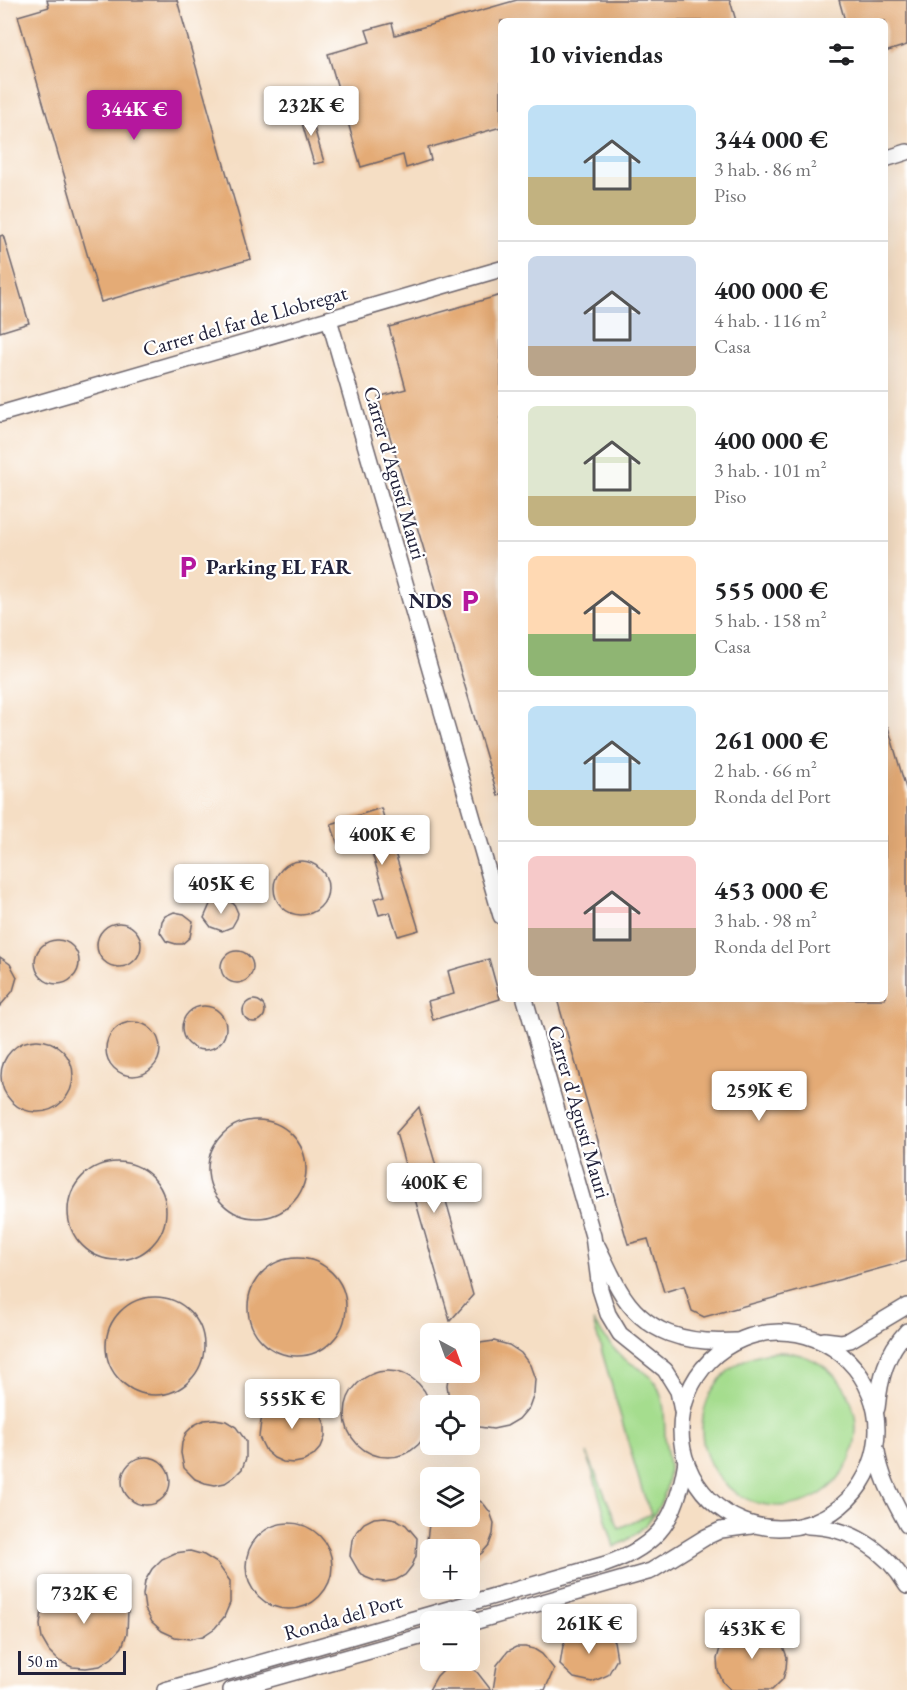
<!DOCTYPE html>
<html lang="es">
<meta charset="utf-8">
<style>
body{margin:0;font-family:"EB Garamond",serif;background:#f2f2f2;color:#202124;height:100vh;display:flex;flex-direction:column;font-size:22px;white-space:nowrap}
*{box-sizing:border-box;margin:0}
p{font-size:20px;color:#757577}
.icon{flex:none;width:33px;height:33px;fill:none;stroke:currentColor;stroke-width:2;stroke-linecap:round;stroke-linejoin:round}
.map{position:relative;flex:1;overflow:hidden}
.details{position:absolute;left:498px;top:18px;width:390px;height:984px;display:flex;flex-direction:column;background:#fff;border-radius:9px;box-shadow:0 6px 24px #0002}
.details>*{flex:none}
.needle{width:39px;rotate:139deg}
.controls{position:absolute;left:420px;top:1323px;display:grid;gap:12px}
.controls a{display:grid;place-items:center;width:60px;height:60px;border-radius:9px;background:#fff;box-shadow:0 6px 24px #0002;font-size:30px}
.scale{position:absolute;left:18px;bottom:15px;width:108px;box-sizing:border-box;padding-left:6px;border:3px solid #22223b;border-top:0;font-size:16px;line-height:21px;white-space:nowrap;color:#22223b;-webkit-text-stroke:4px #fff;paint-order:stroke}
.price{position:absolute;translate:-50% -51px;padding:0 14px;border-radius:6px;background:#fff;color:#222;font-size:20px;line-height:39px;filter:drop-shadow(0 2px 3px #0008)}
.price::after{content:'';position:absolute;left:50%;top:36px;width:18px;height:14px;margin-left:-9px;background:inherit;clip-path:polygon(0 0,100% 0,50% 100%)}
.price.current{background:#b5179e;color:#fff}
ul{padding:0;list-style:none}
li{display:flex;align-items:center;gap:18px;height:150px;padding:0 30px}
li+li{border-top:2px solid #e0e0e0}
li span{display:grid;place-items:center;flex:none;width:168px;height:120px;border-radius:9px;color:#555}
li>.icon{margin-inline-start:auto}
span .icon{width:72px;height:72px;fill:#fffc;stroke-width:1}
li b{font-size:26px}
h2{display:flex;justify-content:space-between;align-items:center;height:72px;padding:0 30px;font-size:26px}
.map>svg:first-child{display:block}
.green{fill:#a5dd8e;stroke:#648064;stroke-width:1.5}
.building{fill:#e4ab76}
.lines{fill:none;stroke-linecap:round;stroke-linejoin:round}
.minor-casing{stroke:#6c646b;stroke-width:18}
.minor{stroke:#fff;stroke-width:15}
.labels{text-anchor:middle;stroke-width:4.5;stroke-linejoin:round;paint-order:stroke}
.street-label{font-size:21px;fill:#22223b;stroke:#fff}
.poi-label{font-size:21px;font-weight:bold;fill:#22223b;stroke:#fff;text-anchor:start}
</style>
<div class="map">
<svg width="907" height="1690" viewBox="0 0 907 1690">
<rect width="100%" height="100%" fill="#fff"/>
<filter id="ink" filterUnits="userSpaceOnUse"><feTurbulence type="fractalNoise" baseFrequency=".0167" numOctaves="2"/><feDisplacementMap in="SourceGraphic" scale="12" xChannelSelector="R" yChannelSelector="G"/><feConvolveMatrix kernelMatrix="1 2 1 2 8 2 1 2 1" color-interpolation-filters="sRGB"/></filter>
<filter id="wash" filterUnits="userSpaceOnUse"><feTurbulence type="fractalNoise" baseFrequency=".008" numOctaves="4" result="noise"/><feDisplacementMap in="SourceGraphic" scale="24" xChannelSelector="R" yChannelSelector="G"/><feGaussianBlur stdDeviation="1.35" result="paint"/><feColorMatrix in="noise" values="0 0 0 0 0 0 0 0 0 0 0 0 0 0 0 0 0 1.4 0 .05"/><feComposite in="paint" operator="in"/></filter>
<g filter="url(#wash)">
<rect width="100%" height="100%" fill="#f5dec4"/>
<!-- green -->
<g class="green">
<path d="M 593,1321 C 602,1334 610,1346 622,1357 C 633,1366 647,1370 655,1382 C 666,1400 664,1416 665,1436 C 665,1447 669,1457 669,1468 C 668,1504 646,1533 614,1547 L 587,1453 L 619,1528 L 651,1514 L 642,1490 Z"/>
<circle cx="779" cy="1429" r="77"/>
</g>
<g id="blocks">
<!-- building -->
<g class="building">
<path d="M 47,0 L 177,0 L 251,259 L 101,302 L 18,16 L 49,7 Z"/>
<path d="M 517,0 L 730,0 L 736,21 L 501,21 L 501,127 L 428,148 L 431,160 L 406,168 L 403,155 L 361,167 L 328,54 L 370,42 L 366,30 L 392,23 L 395,35 Z"/>
<path d="M 839,0 L 907,0 L 907,45 L 885,52 L 885,21 L 845,21 Z"/>
<path d="M 309,110 L 324,162 L 314,164 L 299,113 Z"/>
<path d="M 3,235 L 29,323 L 0,332 L 0,236 Z"/>
<path d="M 501,295 L 501,795 L 498,796 L 378,397 L 406,389 L 389,327 Z"/>
<path d="M 885,727 L 888,727 L 907,792 L 907,1261 L 704,1317 L 692,1311 L 684,1286 L 664,1292 L 648,1239 L 628,1244 L 557,999 L 885,999 Z"/>
<path d="M 381,808 L 419,930 L 398,936 L 390,912 L 379,915 L 374,899 L 385,896 L 367,836 L 338,845 L 331,824 Z"/>
<circle cx="301" cy="888" r="27"/>
<path d="M 220,898 L 225,899 L 234,904 L 238,913 L 237,918 L 232,927 L 222,931 L 211,927 L 204,918 L 211,902 Z"/>
<path d="M 174,912 L 184,914 L 193,921 L 190,937 L 182,944 L 176,944 L 166,941 L 160,932 L 162,921 L 165,916 Z"/>
<circle cx="119" cy="945" r="22"/>
<circle cx="57" cy="962" r="22"/>
<circle cx="237" cy="967" r="16"/>
<path d="M 0,957 L 10,964 L 17,977 L 13,991 L 0,1006 Z"/>
<path d="M 489,959 L 500,999 L 433,1020 L 428,1001 L 454,994 L 448,971 Z"/>
<circle cx="254" cy="1011" r="11"/>
<circle cx="204" cy="1028" r="22"/>
<circle cx="133" cy="1049" r="27"/>
<circle cx="37" cy="1076" r="36"/>
<path d="M 419,1107 L 473,1295 L 450,1321 L 396,1133 Z"/>
<circle cx="257" cy="1169" r="49"/>
<circle cx="117" cy="1211" r="49"/>
<circle cx="297" cy="1307" r="49"/>
<circle cx="155" cy="1346" r="49"/>
<path d="M 494,1341 L 509,1345 L 521,1353 L 530,1365 L 535,1379 L 534,1393 L 529,1407 L 519,1419 L 507,1426 L 493,1429 L 479,1427 L 470,1423 L 470,1406 L 453,1406 L 449,1399 L 447,1385 L 449,1372 L 470,1372 L 470,1348 L 480,1343 Z"/>
<circle cx="388" cy="1414" r="43"/>
<path d="M 294,1397 L 305,1400 L 315,1406 L 321,1415 L 325,1425 L 325,1437 L 321,1447 L 313,1456 L 304,1461 L 294,1463 L 283,1462 L 274,1458 L 266,1451 L 259,1437 L 261,1421 L 265,1412 L 273,1404 L 283,1399 Z"/>
<path d="M 215,1419 L 226,1421 L 236,1427 L 246,1441 L 246,1458 L 242,1469 L 234,1477 L 225,1483 L 215,1485 L 205,1483 L 195,1479 L 184,1468 L 181,1453 L 182,1443 L 186,1433 L 194,1425 L 204,1420 Z"/>
<circle cx="146" cy="1481" r="24"/>
<path d="M 470,1495 L 483,1503 L 490,1512 L 494,1523 L 493,1534 L 489,1545 L 482,1553 L 470,1561 L 470,1550 L 437,1550 L 427,1540 L 430,1516 L 470,1516 Z"/>
<path d="M 385,1517 L 396,1519 L 406,1525 L 417,1538 L 416,1556 L 412,1566 L 405,1575 L 396,1580 L 385,1582 L 375,1581 L 365,1577 L 358,1570 L 350,1556 L 352,1540 L 357,1531 L 364,1523 L 374,1518 Z"/>
<circle cx="289" cy="1566" r="43"/>
<path d="M 190,1551 L 204,1555 L 217,1563 L 230,1581 L 230,1603 L 224,1617 L 215,1628 L 203,1636 L 189,1639 L 175,1637 L 162,1631 L 152,1622 L 145,1609 L 143,1595 L 145,1581 L 152,1569 L 162,1559 L 175,1553 Z"/>
<path d="M 87,1581 L 102,1585 L 114,1592 L 128,1610 L 127,1633 L 122,1647 L 112,1658 L 100,1666 L 86,1668 L 72,1667 L 59,1661 L 49,1651 L 42,1639 L 40,1625 L 42,1611 L 49,1598 L 59,1589 L 73,1582 Z"/>
<path d="M 592,1627 L 600,1629 L 614,1641 L 617,1659 L 608,1675 L 592,1682 L 574,1678 L 560,1665 L 563,1646 L 567,1638 L 582,1628 Z"/>
<path d="M 746,1627 L 757,1627 L 768,1630 L 777,1637 L 783,1646 L 787,1657 L 786,1668 L 783,1679 L 772,1690 L 731,1690 L 723,1682 L 718,1671 L 717,1659 L 720,1648 L 726,1638 L 735,1631 Z"/>
<path d="M 516,1647 L 525,1647 L 534,1649 L 542,1654 L 554,1669 L 545,1690 L 493,1690 L 497,1665 L 508,1651 Z"/>
<path d="M 461,1665 L 469,1667 L 477,1672 L 491,1690 L 429,1690 L 437,1676 L 443,1670 L 452,1666 Z"/>
</g>
</g>
</g>
<g filter="url(#ink)">
<use href="#blocks" fill-opacity="0" stroke="#6c646b" stroke-width="1.5"/>
<g class="lines">
<!-- minor casing -->
<g class="minor-casing">
<g id="minor">
<path d="M 885,159 L 907,152"/>
<path d="M 329,319 L 501,916"/>
<path d="M 0,414 L 501,269"/>
<path d="M 525,999 L 593,1236 L 600,1289 L 608,1314 L 620,1334 L 665,1370 L 678,1391 L 682,1411"/>
<path d="M 598,1247 C 605,1261 611,1275 619,1289 C 645,1335 687,1344 736,1341"/>
<circle cx="779" cy="1430" r="98"/>
<path d="M 824,1340 L 841,1342 L 850,1340 L 907,1306"/>
<path d="M 877,1408 C 880,1379 886,1353 907,1331"/>
<path d="M 877,1451 C 881,1479 894,1500 907,1525"/>
<path d="M 808,1526 C 850,1527 886,1550 907,1586"/>
<path d="M 470,1623 L 651,1571 L 706,1537 L 721,1530 L 751,1526"/>
<path d="M 165,1690 L 606,1564 C 661,1545 677,1517 686,1461"/>
<path d="M 231,1690 L 430,1634"/>
</g>
</g>
<!-- minor -->
<use href="#minor" class="minor"/>
</g>
</g>
<!-- icons -->
<defs>
<g id="parking-bare" transform="scale(1.8)"><path d="M-3.5-5.5H1a3.5 3.5 0 0 1 0 7H-1V5.5H-3.5ZM-1-3.4V-.6H.8a1.4 1.4 0 0 0 0-2.8Z" fill="#b5179e" stroke="#fff" stroke-width="2.5" paint-order="stroke"/></g>
</defs>
<g fill-rule="evenodd">
<use href="#parking-bare" x="188" y="567"/>
<use href="#parking-bare" x="470" y="601"/>
</g>
<g class="labels">
<!-- street labels -->
<g class="street-label">
<text transform="translate(245 321) rotate(-16)" y="7">Carrer del far de Llobregat</text>
<text transform="translate(395 473) rotate(74)" y="7">Carrer d'Agustí Mauri</text>
<text transform="translate(579 1112) rotate(74)" y="7">Carrer d'Agustí Mauri</text>
<text transform="translate(343 1617) rotate(-16)" y="7">Ronda del Port</text>
</g>
<!-- poi labels -->
<g class="poi-label">
<text x="206" y="574">Parking EL FAR</text>
<text x="452" y="608" text-anchor="end">NDS</text>
</g>
</g>
</svg>
<div class="controls">
<a><svg class="needle" viewBox="-14 -14 28 28"><path d="M0-13l5 13h-10z" fill="#e53935"/><path d="M0 13l5-13h-10z" fill="#757577"/></svg></a>
<a><svg class="icon" aria-label="locate" viewBox="0 0 24 24"><circle cx="12" cy="12" r="6"/><path d="M12 2v4M12 18v4M2 12h4M18 12h4"/></svg></a>
<a><svg class="icon" aria-label="layers" viewBox="0 0 24 24"><path d="M12 4l9 5-9 5-9-5zM3 14l9 5 9-5"/></svg></a>
<a>+</a>
<a>−</a>
</div>
<div class="scale">50 m</div>
<b class="price" style="left:311px;top:137px">232K €</b>
<b class="price current" style="left:134px;top:141px">344K €</b>
<b class="price" style="left:382px;top:866px">400K €</b>
<b class="price" style="left:221px;top:915px">405K €</b>
<b class="price" style="left:759px;top:1122px">259K €</b>
<b class="price" style="left:434px;top:1214px">400K €</b>
<b class="price" style="left:292px;top:1430px">555K €</b>
<b class="price" style="left:84px;top:1625px">732K €</b>
<b class="price" style="left:589px;top:1655px">261K €</b>
<b class="price" style="left:752px;top:1660px">453K €</b>
<section class="details">
<h2>10 viviendas<svg class="icon" aria-label="filters" viewBox="0 0 24 24"><path d="M4 7h16M4 17h16"/><circle cx="9" cy="7" r="2"/><circle cx="15" cy="17" r="2"/></svg></h2>
<ul>
<li><span style="background:linear-gradient(#bfe0f5 60%,#c2b280 0)"><svg class="icon" aria-label="home" viewBox="0 0 24 24"><path d="M3 11l9-7 9 7M6 9v11h12V9"/></svg></span><div><b>344 000 €</b><p>3 hab. · 86 m²</p><p>Piso</p></div></li>
<li><span style="background:linear-gradient(#c9d6e8 75%,#b9a48a 0)"><svg class="icon" aria-label="home" viewBox="0 0 24 24"><path d="M3 11l9-7 9 7M6 9v11h12V9"/></svg></span><div><b>400 000 €</b><p>4 hab. · 116 m²</p><p>Casa</p></div></li>
<li><span style="background:linear-gradient(#dfe7d0 75%,#c2b280 0)"><svg class="icon" aria-label="home" viewBox="0 0 24 24"><path d="M3 11l9-7 9 7M6 9v11h12V9"/></svg></span><div><b>400 000 €</b><p>3 hab. · 101 m²</p><p>Piso</p></div></li>
<li><span style="background:linear-gradient(#ffd9b3 65%,#8fb573 0)"><svg class="icon" aria-label="home" viewBox="0 0 24 24"><path d="M3 11l9-7 9 7M6 9v11h12V9"/></svg></span><div><b>555 000 €</b><p>5 hab. · 158 m²</p><p>Casa</p></div></li>
<li><span style="background:linear-gradient(#bfe0f5 70%,#c2b280 0)"><svg class="icon" aria-label="home" viewBox="0 0 24 24"><path d="M3 11l9-7 9 7M6 9v11h12V9"/></svg></span><div><b>261 000 €</b><p>2 hab. · 66 m²</p><p>Ronda del Port</p></div></li>
<li><span style="background:linear-gradient(#f6c9c9 60%,#b9a48a 0)"><svg class="icon" aria-label="home" viewBox="0 0 24 24"><path d="M3 11l9-7 9 7M6 9v11h12V9"/></svg></span><div><b>453 000 €</b><p>3 hab. · 98 m²</p><p>Ronda del Port</p></div></li>
</ul>
</section>
</div>
